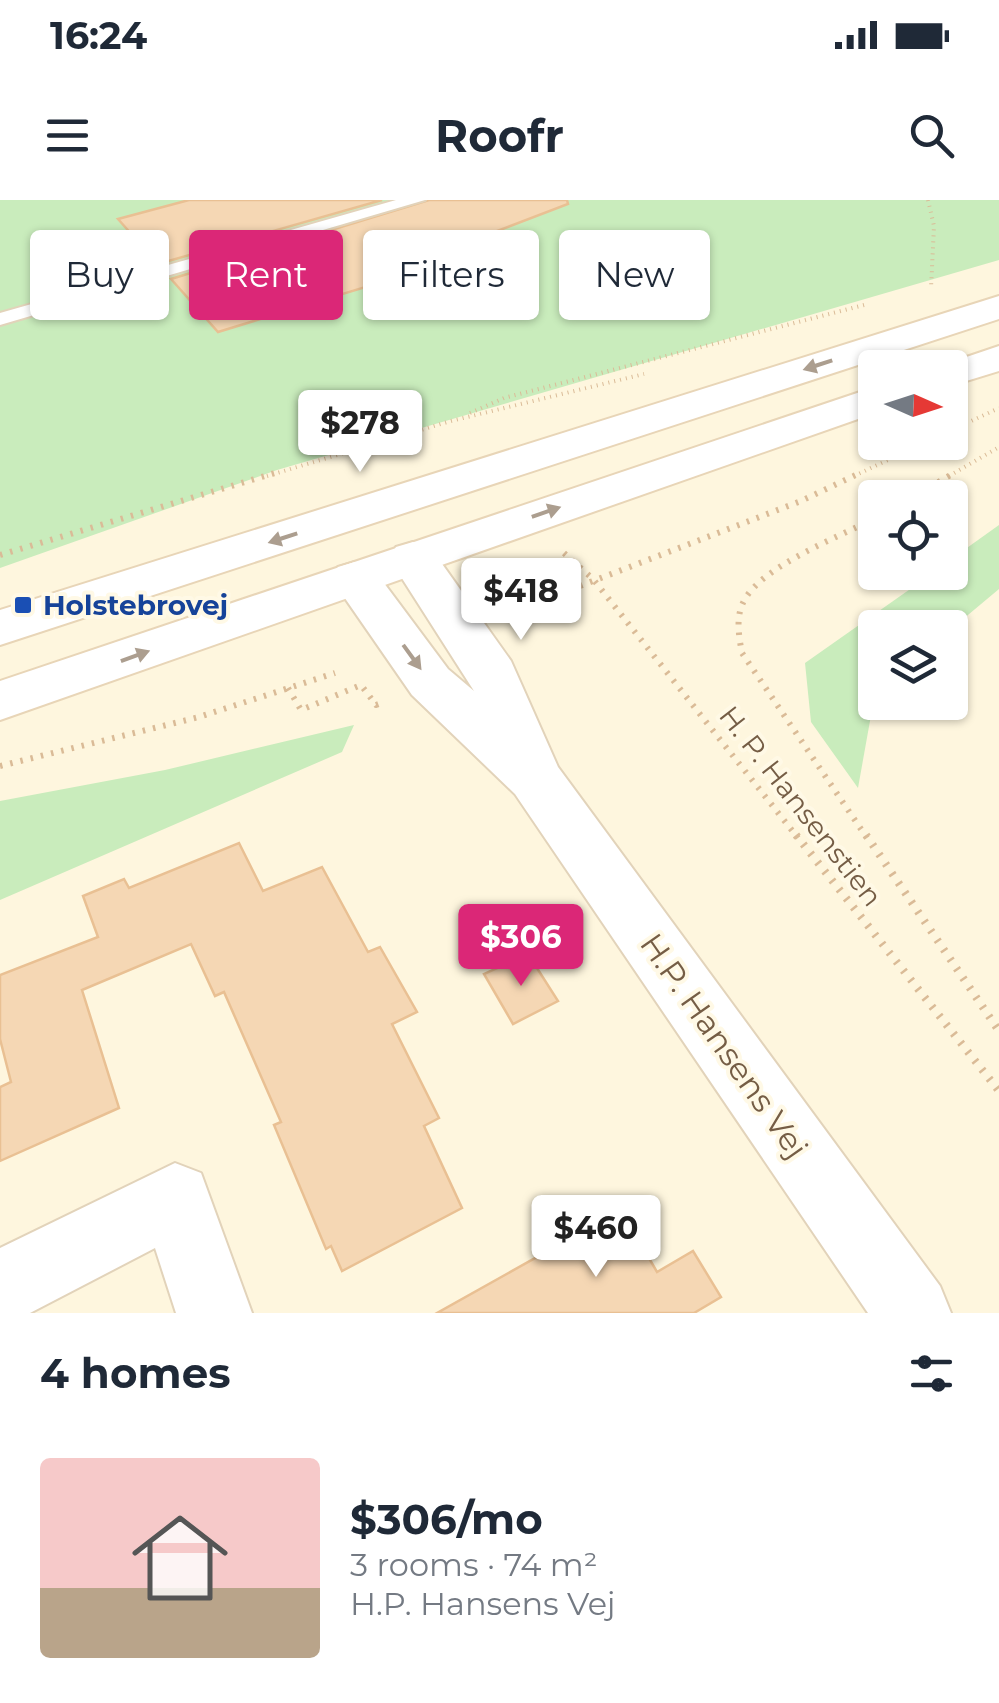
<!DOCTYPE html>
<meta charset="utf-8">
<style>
body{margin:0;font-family:Montserrat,sans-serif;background:#f2f2f3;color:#1f2937;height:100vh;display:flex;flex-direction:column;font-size:38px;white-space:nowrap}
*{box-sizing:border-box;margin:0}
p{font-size:32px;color:#747a83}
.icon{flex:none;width:55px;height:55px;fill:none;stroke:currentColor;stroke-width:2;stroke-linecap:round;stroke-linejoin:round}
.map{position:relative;height:1113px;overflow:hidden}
.panel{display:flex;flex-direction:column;background:#fff;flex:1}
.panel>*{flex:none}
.top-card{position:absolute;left:30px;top:30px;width:940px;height:90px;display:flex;gap:20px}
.needle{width:65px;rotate:93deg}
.fabs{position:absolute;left:858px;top:150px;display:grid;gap:20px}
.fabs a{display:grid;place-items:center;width:110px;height:110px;border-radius:10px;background:#fff;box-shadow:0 2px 8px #0004;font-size:50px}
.price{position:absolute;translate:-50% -85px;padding:0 22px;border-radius:10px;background:#fff;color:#222;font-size:32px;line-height:65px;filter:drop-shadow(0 2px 5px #0008)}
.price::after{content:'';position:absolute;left:50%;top:60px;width:30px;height:22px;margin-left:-15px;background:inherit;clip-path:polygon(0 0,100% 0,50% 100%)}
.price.on{background:#db2777;color:#fff}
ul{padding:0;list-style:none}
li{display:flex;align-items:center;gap:30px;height:250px;padding:0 40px}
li+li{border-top:2px solid #e0e1e3}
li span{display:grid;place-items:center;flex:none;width:280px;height:200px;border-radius:10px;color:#555}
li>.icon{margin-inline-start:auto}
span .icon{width:120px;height:120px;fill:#fffc;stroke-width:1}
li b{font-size:42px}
h2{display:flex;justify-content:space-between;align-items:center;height:120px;padding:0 40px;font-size:42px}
.tag{padding:0 35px;border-radius:10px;background:#fff;box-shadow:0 2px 8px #0004;font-size:35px;line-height:90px}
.tag.on{background:#db2777;color:#fff}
.status{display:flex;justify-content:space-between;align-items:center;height:70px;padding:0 50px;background:#fff;direction:ltr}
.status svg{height:28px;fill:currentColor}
header{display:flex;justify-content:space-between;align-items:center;height:130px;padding:0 40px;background:#fff;font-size:45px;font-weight:700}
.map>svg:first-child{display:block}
.green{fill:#c9ecbc}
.building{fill:#f5d7b4;stroke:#e9c093;stroke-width:2.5}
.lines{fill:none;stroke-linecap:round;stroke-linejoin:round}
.service-casing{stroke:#e2d3ba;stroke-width:4}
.minor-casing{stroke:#e2d3ba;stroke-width:4}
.tertiary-casing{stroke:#e2d3ba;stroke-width:4}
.secondary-casing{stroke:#e8d5b7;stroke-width:4}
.path-far2{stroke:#dabb97;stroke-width:4;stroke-dasharray:1 5;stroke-linecap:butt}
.path-far1{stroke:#dabb97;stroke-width:6;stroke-dasharray:2.5 8;stroke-linecap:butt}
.path{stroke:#dabb97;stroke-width:8;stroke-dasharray:2.5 9;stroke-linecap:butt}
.service{fill:#fff;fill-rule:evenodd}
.minor{fill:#fff;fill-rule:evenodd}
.tertiary{fill:#fff;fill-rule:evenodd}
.secondary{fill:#fff;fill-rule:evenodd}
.oneway{fill:#ac9e8f}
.transit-dot{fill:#1a4fb4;stroke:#fff9e6;stroke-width:4}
.labels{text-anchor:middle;stroke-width:8;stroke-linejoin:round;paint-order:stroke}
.transit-label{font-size:28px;font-weight:bold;fill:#164399;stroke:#fff9e6;text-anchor:start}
.street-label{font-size:28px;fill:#755d45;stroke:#fff9e6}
.near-street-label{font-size:32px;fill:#755d45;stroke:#fff9e6}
</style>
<div class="status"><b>16:24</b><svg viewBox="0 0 49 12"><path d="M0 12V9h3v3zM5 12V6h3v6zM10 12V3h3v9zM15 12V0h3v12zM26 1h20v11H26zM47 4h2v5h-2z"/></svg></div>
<header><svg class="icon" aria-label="menu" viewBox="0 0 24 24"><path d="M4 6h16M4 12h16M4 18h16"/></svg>Roofr<svg class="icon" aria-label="search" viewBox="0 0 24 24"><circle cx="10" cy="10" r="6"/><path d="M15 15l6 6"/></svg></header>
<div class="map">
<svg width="999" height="1113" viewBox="0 0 999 1113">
<rect width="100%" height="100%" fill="#fef6de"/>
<!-- green -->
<g class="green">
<path d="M 0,0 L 999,0 L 999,60 L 277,270 L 0,368 Z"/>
<path d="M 999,325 L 999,389 L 950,430 L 875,428 L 875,493 L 858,588 L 811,522 L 805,463 L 933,373 L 950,372 L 950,360 Z"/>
<path d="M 354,525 L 342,552 L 0,700 L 0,601 L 165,570 Z"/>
</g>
<!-- building -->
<g class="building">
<path d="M 189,0 L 382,0 L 158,64 L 118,19 Z"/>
<path d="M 429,0 L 567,0 L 568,4 L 476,39 L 490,49 L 218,132 L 171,79 Z"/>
<path d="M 239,643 L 263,691 L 322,667 L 368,752 L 380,747 L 417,812 L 392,824 L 439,918 L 424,926 L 462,1008 L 342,1071 L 331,1046 L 326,1049 L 274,925 L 281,922 L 224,792 L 215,796 L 191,744 L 82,790 L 119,908 L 0,961 L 0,887 L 11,882 L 0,839 L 0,775 L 98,737 L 83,696 L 124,679 L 129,688 Z"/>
<path d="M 528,754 L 558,801 L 513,824 L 484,774 Z"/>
<path d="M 621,1010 L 657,1072 L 693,1051 L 721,1097 L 694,1113 L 437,1113 Z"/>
</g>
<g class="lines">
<!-- service casing -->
<g class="service-casing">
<path id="service" d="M 396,0 L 425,0 L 0,125 L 0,113 Z"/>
</g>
<!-- minor casing -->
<g class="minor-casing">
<path id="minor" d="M 175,963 L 201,973 L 252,1113 L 176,1113 L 155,1048 L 30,1113 L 0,1113 L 0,1048 Z"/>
</g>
<!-- tertiary casing -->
<g class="tertiary-casing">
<path id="tertiary" d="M 413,342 L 430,347 L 511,461 L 558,567 L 940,1086 L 951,1113 L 868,1113 L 515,594 L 412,495 L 331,378 L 338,367 L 355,362 L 372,367 L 448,469 L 474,491 L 389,358 L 396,347 Z"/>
</g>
<!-- secondary casing -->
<g class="secondary-casing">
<g id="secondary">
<path d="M 999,96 L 999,119 L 0,445 L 0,410 Z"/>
<path d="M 999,146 L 999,171 L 950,186 L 950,168 L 934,168 Z"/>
<path d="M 875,187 L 875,213 L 0,520 L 0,481 Z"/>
</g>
</g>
<!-- path-far2 -->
<g class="path-far2">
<path d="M 928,0 L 934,26 L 931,88"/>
<path d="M 470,213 L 504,198 L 868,104"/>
<path d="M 950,231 L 999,208"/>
<path d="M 267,276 L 451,221 L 644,174"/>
<path d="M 854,276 L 926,242"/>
<path d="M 949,276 L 999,247"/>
</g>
<!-- path-far1 -->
<g class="path-far1">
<path d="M 911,298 L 954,273"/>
<path d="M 564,353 L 593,379 L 798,638"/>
<path d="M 0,355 L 275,273"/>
<path d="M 541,401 L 801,301 L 860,273"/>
<path d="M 288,488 L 301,510 L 361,485 L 376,505 L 384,502"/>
<path d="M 0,566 L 199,517 L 335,473"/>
<path d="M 867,638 L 742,453 C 739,437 736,420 742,405 C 757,367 840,337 875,318"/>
</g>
<!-- path -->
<g class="path">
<path d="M 796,635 L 999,891"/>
<path d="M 866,635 L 999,831"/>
</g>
<!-- service -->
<use href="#service" class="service"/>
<!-- minor -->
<use href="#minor" class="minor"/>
<!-- tertiary -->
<use href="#tertiary" class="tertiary"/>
<!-- secondary -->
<use href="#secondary" class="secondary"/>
</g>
<!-- one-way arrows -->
<defs><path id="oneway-solid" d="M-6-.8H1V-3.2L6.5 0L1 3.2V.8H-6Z" transform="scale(2.5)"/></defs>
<g class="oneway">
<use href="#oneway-solid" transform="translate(818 165) rotate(162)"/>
<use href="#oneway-solid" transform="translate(546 312) rotate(-19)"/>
<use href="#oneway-solid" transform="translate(283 338) rotate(162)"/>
<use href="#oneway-solid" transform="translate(135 456) rotate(-20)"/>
<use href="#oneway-solid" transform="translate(412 457) rotate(54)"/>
</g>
<!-- markers -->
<rect class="transit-dot" x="13" y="395" width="20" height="20" rx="5"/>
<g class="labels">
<!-- transit labels -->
<g class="transit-label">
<text x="43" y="415">Holstebrovej</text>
</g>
<!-- street labels -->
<g class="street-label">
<text transform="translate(801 606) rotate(52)" y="10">H. P. Hansenstien</text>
</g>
<!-- near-street labels -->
<g class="near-street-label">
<text transform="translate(724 846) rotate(55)" y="11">H.P. Hansens Vej</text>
</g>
</g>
</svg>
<div class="fabs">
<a><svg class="needle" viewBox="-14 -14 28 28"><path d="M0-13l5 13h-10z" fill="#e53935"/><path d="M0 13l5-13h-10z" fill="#747a83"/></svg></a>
<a><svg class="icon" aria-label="locate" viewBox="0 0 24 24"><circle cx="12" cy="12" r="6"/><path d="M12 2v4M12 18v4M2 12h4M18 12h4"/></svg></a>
<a><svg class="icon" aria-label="layers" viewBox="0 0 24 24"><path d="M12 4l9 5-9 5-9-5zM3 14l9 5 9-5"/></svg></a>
</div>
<b class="price" style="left:360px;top:275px">$278</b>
<b class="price" style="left:521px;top:443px">$418</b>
<b class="price on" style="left:521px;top:789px">$306</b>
<b class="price" style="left:596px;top:1080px">$460</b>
<div class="top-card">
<a class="tag">Buy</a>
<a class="tag on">Rent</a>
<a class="tag">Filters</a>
<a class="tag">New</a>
</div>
</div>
<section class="panel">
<h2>4 homes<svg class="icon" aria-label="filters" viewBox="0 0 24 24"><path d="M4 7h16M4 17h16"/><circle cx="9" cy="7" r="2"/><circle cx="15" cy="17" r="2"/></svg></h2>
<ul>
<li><span style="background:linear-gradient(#f6c9c9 65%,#b9a48a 0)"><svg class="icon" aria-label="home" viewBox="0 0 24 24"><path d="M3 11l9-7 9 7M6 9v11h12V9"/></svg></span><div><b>$306/mo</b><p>3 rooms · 74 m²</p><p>H.P. Hansens Vej</p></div></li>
</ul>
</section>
